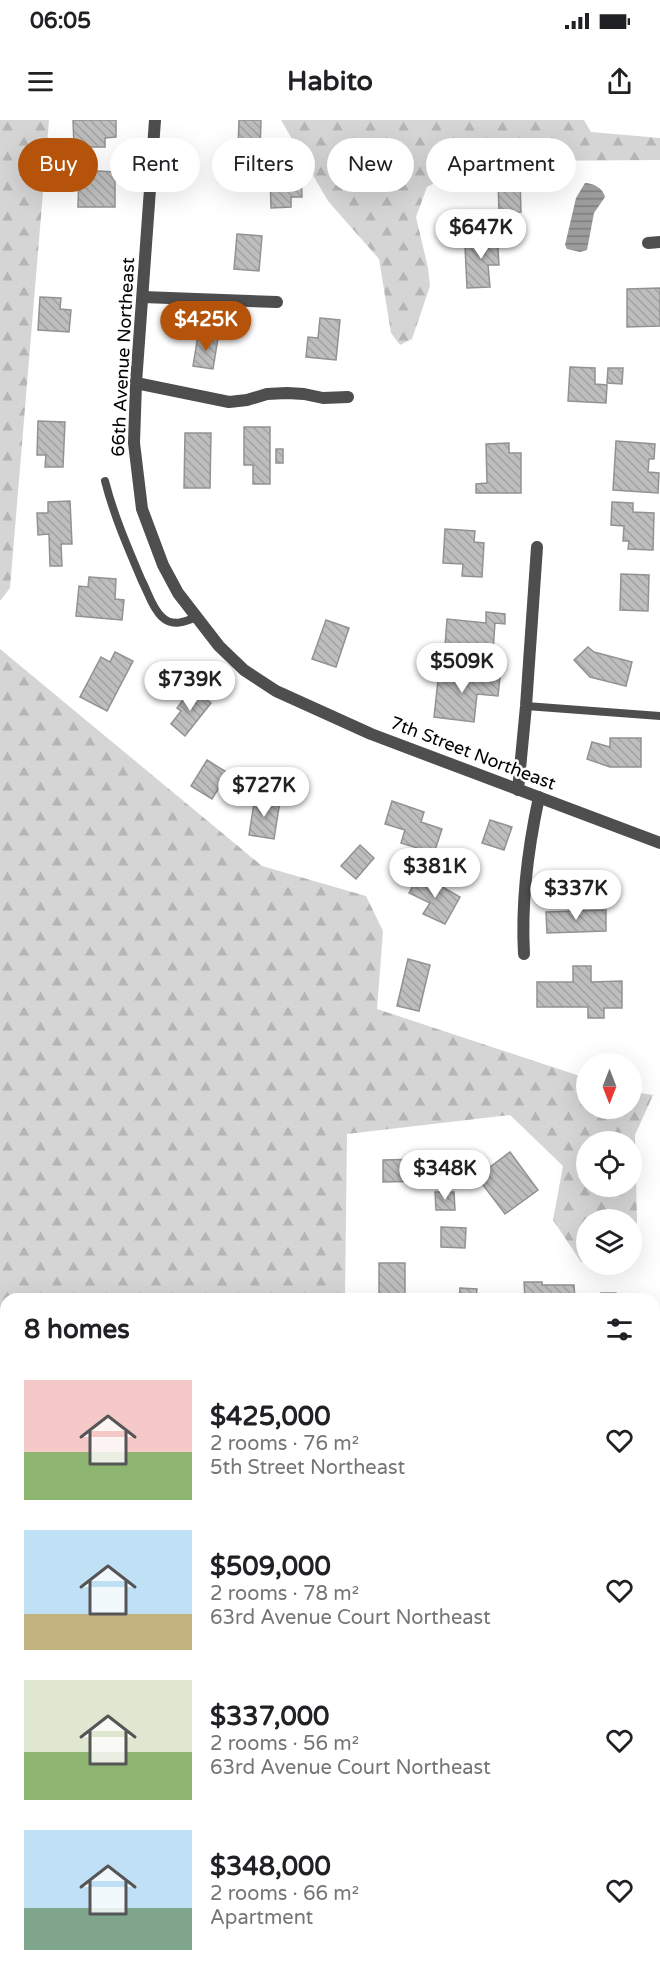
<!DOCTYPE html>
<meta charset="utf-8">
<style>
body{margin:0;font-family:"Varela Round",sans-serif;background:#f2f2f2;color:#202124;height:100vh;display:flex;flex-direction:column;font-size:22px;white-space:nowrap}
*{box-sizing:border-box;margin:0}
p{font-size:20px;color:#757577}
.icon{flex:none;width:33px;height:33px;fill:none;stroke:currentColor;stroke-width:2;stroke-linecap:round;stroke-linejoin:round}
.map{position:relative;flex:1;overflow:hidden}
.panel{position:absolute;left:0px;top:1173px;width:660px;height:684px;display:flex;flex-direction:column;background:#fff;border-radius:18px 18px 0 0;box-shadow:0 6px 24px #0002}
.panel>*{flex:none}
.top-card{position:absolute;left:18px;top:18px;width:624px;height:54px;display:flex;gap:12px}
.needle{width:39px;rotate:180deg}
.fabs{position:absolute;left:576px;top:933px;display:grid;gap:12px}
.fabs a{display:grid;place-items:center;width:66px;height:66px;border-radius:50%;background:#fff;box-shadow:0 6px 24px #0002;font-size:30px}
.price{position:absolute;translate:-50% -51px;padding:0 14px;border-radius:21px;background:#fff;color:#222;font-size:20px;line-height:39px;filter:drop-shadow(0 2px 3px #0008)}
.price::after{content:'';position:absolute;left:50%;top:36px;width:18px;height:14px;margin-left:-9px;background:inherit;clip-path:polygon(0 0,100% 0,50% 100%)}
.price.active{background:#b45309;color:#fff}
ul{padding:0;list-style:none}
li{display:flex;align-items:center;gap:18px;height:150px;padding:0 24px}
li span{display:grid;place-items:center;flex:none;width:168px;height:120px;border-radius:0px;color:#555}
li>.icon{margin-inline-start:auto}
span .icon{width:72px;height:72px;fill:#fffc;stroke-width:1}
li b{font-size:26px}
h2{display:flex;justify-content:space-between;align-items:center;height:72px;padding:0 24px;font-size:26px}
.chip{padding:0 21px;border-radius:27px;background:#fff;box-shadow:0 6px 24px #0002;font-size:21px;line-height:54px}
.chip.active{background:#b45309;color:#fff}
.status{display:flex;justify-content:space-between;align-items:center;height:42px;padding:0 30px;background:#fff;direction:ltr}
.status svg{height:16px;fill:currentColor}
header{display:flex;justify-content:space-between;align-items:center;height:78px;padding:0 24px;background:#fff;font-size:27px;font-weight:700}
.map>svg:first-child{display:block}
.forest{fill:url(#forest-firs);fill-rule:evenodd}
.water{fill:url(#water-rules)}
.building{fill:url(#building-back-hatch);stroke:#929292;stroke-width:1.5}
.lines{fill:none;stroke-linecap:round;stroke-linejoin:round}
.lane{stroke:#4e4e4e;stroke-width:8}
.street{stroke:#4e4e4e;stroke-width:12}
.labels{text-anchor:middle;stroke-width:5;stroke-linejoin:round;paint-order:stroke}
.street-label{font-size:18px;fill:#000;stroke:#fff}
</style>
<div class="status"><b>06:05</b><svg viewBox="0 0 49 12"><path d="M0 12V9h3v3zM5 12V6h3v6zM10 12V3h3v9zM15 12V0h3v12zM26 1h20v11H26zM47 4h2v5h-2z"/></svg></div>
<header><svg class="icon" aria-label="menu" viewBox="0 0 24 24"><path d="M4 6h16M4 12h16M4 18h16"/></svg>Habito<svg class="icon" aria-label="share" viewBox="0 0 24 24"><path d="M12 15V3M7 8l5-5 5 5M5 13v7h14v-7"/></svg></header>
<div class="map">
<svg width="660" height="1857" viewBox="0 0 660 1857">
<defs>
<pattern id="forest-firs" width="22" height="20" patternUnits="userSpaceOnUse" patternTransform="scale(1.5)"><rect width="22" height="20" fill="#d5d5d5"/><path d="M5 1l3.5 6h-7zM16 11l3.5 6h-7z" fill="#b5b5b5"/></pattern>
<pattern id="water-rules" width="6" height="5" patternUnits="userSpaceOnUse" patternTransform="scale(1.5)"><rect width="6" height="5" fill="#9c9c9c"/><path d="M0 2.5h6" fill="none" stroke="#7d7d7d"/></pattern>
<pattern id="building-back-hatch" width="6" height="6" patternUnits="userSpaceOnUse" patternTransform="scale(1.5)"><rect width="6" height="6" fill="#bebebe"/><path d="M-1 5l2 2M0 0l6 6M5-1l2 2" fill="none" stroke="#a2a2a2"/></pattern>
</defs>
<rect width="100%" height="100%" fill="#fff"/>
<!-- forest -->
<g class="forest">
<path d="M 0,0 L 49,0 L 10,468 L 0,481 Z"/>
<path d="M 281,0 L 584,0 L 591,12 L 660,18 L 660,40 L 497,41 L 453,53 L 427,67 L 416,97 L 428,148 L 430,166 L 412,219 L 400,225 L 391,213 L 379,139 L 328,81 Z"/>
<path d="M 0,529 L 262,746 L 366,776 L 383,811 L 377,889 L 586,958 L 586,988 L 632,988 L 632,972 L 653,975 L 635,1015 L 637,1102 L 632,1117 L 632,1100 L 586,1100 L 586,1141 L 581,1142 L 553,1100 L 563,1046 L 510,995 L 347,1014 L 345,1179 L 6,1179 L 6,1513 L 0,1507 ZM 586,1022 L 632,1022 L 632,1066 L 586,1066 Z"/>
<rect x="654" y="1676" width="6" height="66"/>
<path d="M 655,1822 L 660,1822 L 660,1857 L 647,1857 L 647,1851 L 654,1851 Z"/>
<path d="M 362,1851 L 451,1851 L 457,1857 L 368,1857 Z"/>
</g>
<!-- water -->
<path class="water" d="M 585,63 C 593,63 603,68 605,77 L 594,93 L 587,130 L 580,132 L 567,129 L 565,125 L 576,78 Z"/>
<!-- building -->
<g class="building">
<path d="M 73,0 L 116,0 L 116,17 L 105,18 L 105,27 L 74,27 Z"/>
<path d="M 239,0 L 261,0 L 260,29 L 238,29 Z"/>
<path d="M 79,50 L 115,52 L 115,87 L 78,87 Z"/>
<path d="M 301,54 L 302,77 L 291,77 L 291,87 L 271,88 L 270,55 Z"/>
<path d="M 520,59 L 521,92 L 499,93 L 498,60 Z"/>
<path d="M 497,113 L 499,145 L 488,145 L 490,167 L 467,168 L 465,126 L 476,125 L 475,114 Z"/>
<path d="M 237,114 L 262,116 L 259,151 L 234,149 Z"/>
<path d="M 660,168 L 660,206 L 627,207 L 627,169 Z"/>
<path d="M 40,177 L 61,178 L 60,189 L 71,190 L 69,212 L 38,210 Z"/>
<path d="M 320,198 L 340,200 L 336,240 L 306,237 L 308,217 L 318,218 Z"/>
<path d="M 198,215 L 218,218 L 213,249 L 193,246 Z"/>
<path d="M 570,247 L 595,248 L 595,264 L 607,265 L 606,283 L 568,281 Z"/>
<path d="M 608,248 L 623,248 L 622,264 L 607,263 Z"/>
<path d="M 38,301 L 65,302 L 63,347 L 45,347 L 46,335 L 37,335 Z"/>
<path d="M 244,307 L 270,307 L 270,364 L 253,364 L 253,345 L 244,345 Z"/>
<path d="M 185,313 L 211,313 L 210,368 L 184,368 Z"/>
<path d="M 616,321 L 655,324 L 654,339 L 649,339 L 648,352 L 659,353 L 658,373 L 613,370 Z"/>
<path d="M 509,323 L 509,333 L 521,333 L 521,373 L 476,373 L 476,364 L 487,363 L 486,324 Z"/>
<rect x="276" y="329" width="7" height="14"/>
<path d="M 70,381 L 72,424 L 61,424 L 62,446 L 50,446 L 49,414 L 38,415 L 37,393 L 48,393 L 48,382 Z"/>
<path d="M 612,382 L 633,383 L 633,392 L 654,393 L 653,430 L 628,429 L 629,421 L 623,421 L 624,406 L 611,405 Z"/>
<path d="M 445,409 L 475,411 L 474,422 L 484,423 L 482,457 L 462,456 L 463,444 L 443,443 Z"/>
<path d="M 621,454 L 649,455 L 648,491 L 620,490 Z"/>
<path d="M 89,457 L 116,459 L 115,479 L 124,480 L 122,500 L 76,496 L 79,466 L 88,467 Z"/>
<path d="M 486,492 L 505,494 L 505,504 L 495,503 L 492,544 L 444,540 L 447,499 L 486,503 Z"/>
<path d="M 326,500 L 349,508 L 336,547 L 312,539 Z"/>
<path d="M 588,527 L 594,532 L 632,542 L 626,566 L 590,557 L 574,540 Z"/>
<path d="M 115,532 L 133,541 L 107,591 L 80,577 L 101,537 L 110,542 Z"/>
<path d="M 439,551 L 500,557 L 498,576 L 477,574 L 474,602 L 434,597 Z"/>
<path d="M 192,568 L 211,583 L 185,616 L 171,604 L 181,591 L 177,588 Z"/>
<path d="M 610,618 L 641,618 L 641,647 L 610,647 L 587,639 L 592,622 L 610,627 Z"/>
<path d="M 207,640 L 228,653 L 212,679 L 191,666 Z"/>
<path d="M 255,677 L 280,681 L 274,719 L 249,715 Z"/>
<path d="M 392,681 L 424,692 L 421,702 L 442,709 L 434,733 L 401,723 L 405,710 L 385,704 Z"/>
<path d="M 490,700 L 512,707 L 504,730 L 482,723 Z"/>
<path d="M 360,725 L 374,738 L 356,759 L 341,746 Z"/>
<path d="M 420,754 L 460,777 L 445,804 L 423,794 L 430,783 L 409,773 Z"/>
<path d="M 606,790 L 606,811 L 547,813 L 546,792 Z"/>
<path d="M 408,839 L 430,845 L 419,891 L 397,886 Z"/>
<path d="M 573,846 L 591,846 L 591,862 L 622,861 L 622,888 L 604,888 L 604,898 L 588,898 L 588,887 L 537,887 L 537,862 L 573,862 Z"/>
<path d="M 510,1032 L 538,1070 L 505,1094 L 477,1057 Z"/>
<path d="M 424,1039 L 425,1061 L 383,1062 L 383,1040 Z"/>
<path d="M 435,1072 L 454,1072 L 455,1090 L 436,1090 Z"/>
<path d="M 441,1107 L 466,1108 L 465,1128 L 441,1127 Z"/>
<rect x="379" y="1143" width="26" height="36"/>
<path d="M 524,1162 L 542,1162 L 542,1165 L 574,1165 L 575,1179 L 525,1179 Z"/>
<path d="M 460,1168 L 477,1169 L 476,1179 L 459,1179 Z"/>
<path d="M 601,1173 L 616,1173 L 617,1179 L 601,1179 Z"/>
<path d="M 654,1352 L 660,1360 L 660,1373 L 654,1377 L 654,1381 Z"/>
<path d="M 42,1851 L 76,1851 L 76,1854 L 93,1854 L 93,1857 L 42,1857 Z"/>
<rect x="128" y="1851" width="21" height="6"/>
<path d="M 263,1851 L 279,1851 L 279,1857 L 262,1857 Z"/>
<path d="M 527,1851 L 555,1851 L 548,1857 L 532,1857 Z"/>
</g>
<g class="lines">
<!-- lane -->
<g class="lane">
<path d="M 105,361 C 114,396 128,428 142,461 C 148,472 152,488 162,497 C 172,507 185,502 196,497"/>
<path d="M 526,586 L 660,596"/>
</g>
<!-- street -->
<g class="street">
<path d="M 155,0 L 136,263 L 134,323 L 142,389 L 163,445 L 178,473 L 219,526 L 244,550 L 276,571 L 371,614 L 660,723"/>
<path d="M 648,123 L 660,122"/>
<path d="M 143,177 L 277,182"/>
<path d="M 136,263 L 229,282 L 247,280 L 267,274 L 287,273 L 304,274 L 323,278 L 348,277"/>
<path d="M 518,670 L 526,586 L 537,427"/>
<path d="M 524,834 C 521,781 528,728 539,677"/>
<path d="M 654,1235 L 660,1235"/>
<path d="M 197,1851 L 198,1857"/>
</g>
</g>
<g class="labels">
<!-- street labels -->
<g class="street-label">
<text transform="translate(123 237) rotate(-87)" y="6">66th Avenue Northeast</text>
<text transform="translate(473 633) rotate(21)" y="6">7th Street Northeast</text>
</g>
</g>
</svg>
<div class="fabs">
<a><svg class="needle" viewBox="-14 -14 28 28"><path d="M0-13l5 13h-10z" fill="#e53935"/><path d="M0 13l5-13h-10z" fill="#757577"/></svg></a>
<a><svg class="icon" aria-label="locate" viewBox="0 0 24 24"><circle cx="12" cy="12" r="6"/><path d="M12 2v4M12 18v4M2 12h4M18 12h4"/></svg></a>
<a><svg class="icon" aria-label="layers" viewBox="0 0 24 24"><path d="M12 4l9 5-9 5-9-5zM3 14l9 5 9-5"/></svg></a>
</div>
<b class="price" style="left:481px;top:140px">$647K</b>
<b class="price active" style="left:206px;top:232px">$425K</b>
<b class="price" style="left:462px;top:574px">$509K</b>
<b class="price" style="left:190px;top:592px">$739K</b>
<b class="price" style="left:264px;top:698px">$727K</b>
<b class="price" style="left:435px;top:779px">$381K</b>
<b class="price" style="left:576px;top:801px">$337K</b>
<b class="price" style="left:445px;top:1081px">$348K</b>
<div class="top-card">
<a class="chip active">Buy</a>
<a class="chip">Rent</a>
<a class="chip">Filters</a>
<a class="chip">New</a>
<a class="chip">Apartment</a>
</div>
<section class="panel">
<h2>8 homes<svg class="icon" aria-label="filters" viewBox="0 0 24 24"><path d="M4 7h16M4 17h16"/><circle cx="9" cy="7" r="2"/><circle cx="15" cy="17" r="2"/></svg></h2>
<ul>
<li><span style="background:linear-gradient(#f6c9c9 60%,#8fb573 0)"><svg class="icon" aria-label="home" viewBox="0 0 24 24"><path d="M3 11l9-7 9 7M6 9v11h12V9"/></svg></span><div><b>$425,000</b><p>2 rooms · 76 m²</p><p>5th Street Northeast</p></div><svg class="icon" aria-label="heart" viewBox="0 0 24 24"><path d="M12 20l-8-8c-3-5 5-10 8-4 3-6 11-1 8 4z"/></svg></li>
<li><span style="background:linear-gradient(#bfe0f5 70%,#c2b280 0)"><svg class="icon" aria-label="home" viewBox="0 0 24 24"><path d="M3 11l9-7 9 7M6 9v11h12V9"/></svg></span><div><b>$509,000</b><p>2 rooms · 78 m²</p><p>63rd Avenue Court Northeast</p></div><svg class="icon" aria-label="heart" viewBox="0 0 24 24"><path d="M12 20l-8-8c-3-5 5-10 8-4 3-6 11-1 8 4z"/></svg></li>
<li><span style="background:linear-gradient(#dfe7d0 60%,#8fb573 0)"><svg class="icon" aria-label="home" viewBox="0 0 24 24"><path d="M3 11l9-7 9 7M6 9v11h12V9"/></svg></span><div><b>$337,000</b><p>2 rooms · 56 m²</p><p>63rd Avenue Court Northeast</p></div><svg class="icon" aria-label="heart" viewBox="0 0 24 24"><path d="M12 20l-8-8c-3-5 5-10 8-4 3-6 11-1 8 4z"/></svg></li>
<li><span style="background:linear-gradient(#bfe0f5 65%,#7fa58c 0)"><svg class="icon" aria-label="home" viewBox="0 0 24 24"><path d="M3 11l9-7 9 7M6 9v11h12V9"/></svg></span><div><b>$348,000</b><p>2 rooms · 66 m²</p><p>Apartment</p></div><svg class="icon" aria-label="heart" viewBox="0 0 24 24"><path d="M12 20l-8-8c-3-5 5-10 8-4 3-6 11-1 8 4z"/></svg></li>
</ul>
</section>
</div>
